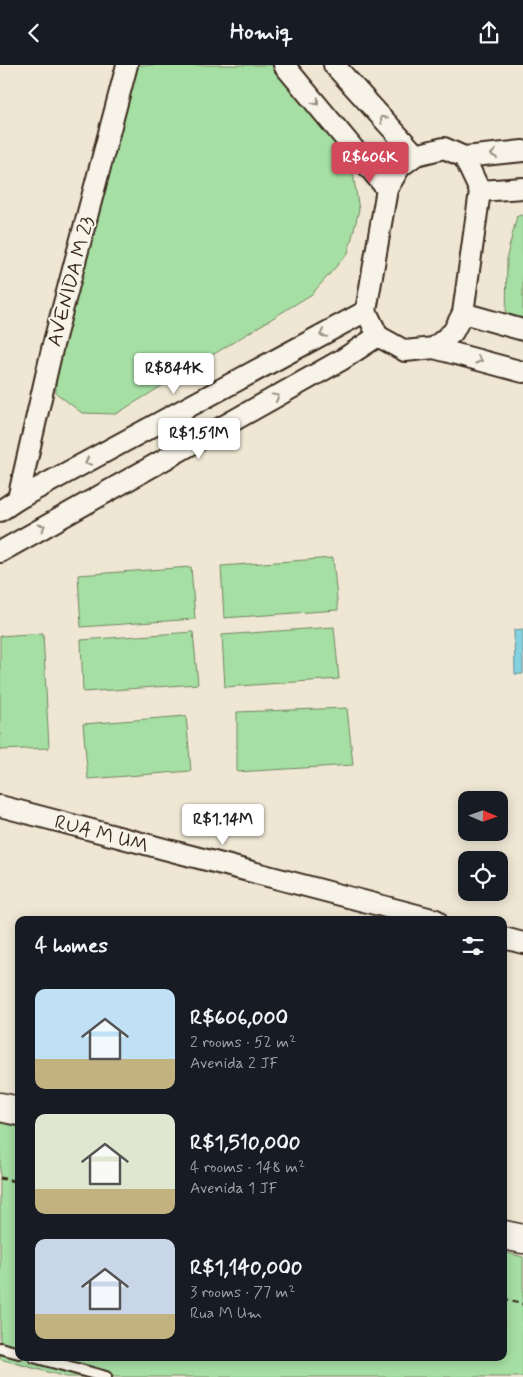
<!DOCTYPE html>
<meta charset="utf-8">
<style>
body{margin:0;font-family:Mynerve,sans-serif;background:#20242c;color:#f1f3f6;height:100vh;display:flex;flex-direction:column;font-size:19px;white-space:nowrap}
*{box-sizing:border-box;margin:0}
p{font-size:16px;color:#9ea1a6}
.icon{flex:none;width:28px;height:28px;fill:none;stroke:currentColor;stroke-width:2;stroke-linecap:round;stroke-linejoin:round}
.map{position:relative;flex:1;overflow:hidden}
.side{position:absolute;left:15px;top:851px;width:492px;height:445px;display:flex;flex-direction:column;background:#171b24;border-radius:10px;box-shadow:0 2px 12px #0003}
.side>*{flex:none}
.needle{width:32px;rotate:92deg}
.buttons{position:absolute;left:458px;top:726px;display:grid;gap:10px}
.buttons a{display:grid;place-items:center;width:50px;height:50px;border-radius:10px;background:#171b24;box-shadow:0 2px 12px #0003;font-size:25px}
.price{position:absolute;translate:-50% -42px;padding:0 11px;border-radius:5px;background:#fff;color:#222;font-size:16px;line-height:32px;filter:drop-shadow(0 1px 2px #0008)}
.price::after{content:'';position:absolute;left:50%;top:30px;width:15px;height:11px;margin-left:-8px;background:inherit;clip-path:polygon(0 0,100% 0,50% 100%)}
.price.selected{background:#d1495b;color:#fff}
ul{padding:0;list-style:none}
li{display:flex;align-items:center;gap:15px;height:125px;padding:0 20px}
li span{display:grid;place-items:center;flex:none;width:140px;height:100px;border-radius:10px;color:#555}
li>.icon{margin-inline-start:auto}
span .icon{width:60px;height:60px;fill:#fffc;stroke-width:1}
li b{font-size:21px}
h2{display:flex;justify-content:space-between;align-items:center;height:60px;padding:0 20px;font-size:21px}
header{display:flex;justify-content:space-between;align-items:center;height:65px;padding:0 20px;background:#171b24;font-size:22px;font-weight:800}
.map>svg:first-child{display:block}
.green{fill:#a6dfa3;stroke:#708460}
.water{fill:#83d2e0;stroke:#668f92}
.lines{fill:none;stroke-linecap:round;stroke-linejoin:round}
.lane-casing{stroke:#3b2a1e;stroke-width:14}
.street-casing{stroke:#3b2a1e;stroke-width:24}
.primary-casing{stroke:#3b2a1e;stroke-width:31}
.path{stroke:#3b2a1e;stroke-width:3;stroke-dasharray:5 4;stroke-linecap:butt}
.lane{stroke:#f7f3e8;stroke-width:10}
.street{stroke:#f7f3e8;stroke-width:20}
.primary{stroke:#f7f3e8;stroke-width:28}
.oneway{stroke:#998e83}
.labels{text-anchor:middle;stroke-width:4;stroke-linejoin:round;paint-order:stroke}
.street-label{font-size:20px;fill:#3b2a1e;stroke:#f7f3e8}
</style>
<header><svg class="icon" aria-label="back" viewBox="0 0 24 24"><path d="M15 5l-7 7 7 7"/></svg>Homiq<svg class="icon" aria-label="share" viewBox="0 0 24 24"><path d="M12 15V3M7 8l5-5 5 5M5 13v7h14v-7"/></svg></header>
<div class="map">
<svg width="523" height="1312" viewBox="0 0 523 1312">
<rect width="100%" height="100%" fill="#efe7d4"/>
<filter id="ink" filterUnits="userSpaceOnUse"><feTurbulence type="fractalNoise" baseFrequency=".02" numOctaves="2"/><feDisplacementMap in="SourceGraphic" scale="10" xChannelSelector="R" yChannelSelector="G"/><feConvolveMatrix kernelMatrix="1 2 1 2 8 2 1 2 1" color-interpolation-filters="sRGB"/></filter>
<g filter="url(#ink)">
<!-- green -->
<g class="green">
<path d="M 132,0 L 277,0 L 351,96 L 359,145 L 348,188 L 312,229 L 116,349 L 82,348 L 56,328 L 55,296 Z"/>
<path d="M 523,150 L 523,259 L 506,255 L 507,191 L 517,151 Z"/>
<path d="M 333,493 L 338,545 L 224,553 L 221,501 Z"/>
<path d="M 191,502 L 195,554 L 81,562 L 78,510 Z"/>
<path d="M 334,562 L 339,614 L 225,622 L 222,570 Z"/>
<path d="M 193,567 L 198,619 L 83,627 L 81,575 Z"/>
<path d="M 43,568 L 49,683 L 0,685 L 0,571 Z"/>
<path d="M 347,643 L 353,700 L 237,707 L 237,647 Z"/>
<path d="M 186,651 L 191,706 L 88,714 L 83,659 Z"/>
<path d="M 0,1058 L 19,1062 L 19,1292 L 504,1292 L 504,1187 L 523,1192 L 523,1312 L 66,1312 L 0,1294 Z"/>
</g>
<!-- water -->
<path class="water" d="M 523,564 L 523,609 L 515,609 L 514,565 Z"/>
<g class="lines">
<!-- lane casing -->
<g class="lane-casing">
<g id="lane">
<path d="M 0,1283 L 19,1288"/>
<path d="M 34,1292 L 106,1312"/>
</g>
</g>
<!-- street casing -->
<g class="street-casing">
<g id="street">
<path d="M 284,0 L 387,124"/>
<path d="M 334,0 L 416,90"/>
<path d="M 444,83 L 464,92 L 480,126 L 463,248 L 453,267 L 434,283 L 405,286 L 378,271 L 366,246 L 387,124 L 400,102 L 416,90 Z"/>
<path d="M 464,92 L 523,86"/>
<path d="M 480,126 L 523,123"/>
<path d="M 463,248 L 523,265"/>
<path d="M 434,283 L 523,307"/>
<path d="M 18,434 L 53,280 L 127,0"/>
<path d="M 0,446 L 18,434 L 366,246"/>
<path d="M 0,487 L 343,294 L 378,271"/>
<path d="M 0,741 L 436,855"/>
<path d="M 504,873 L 523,878"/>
</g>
</g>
<!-- primary casing -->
<g class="primary-casing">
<g id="primary">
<path d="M 0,1042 L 19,1046"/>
<path d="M 504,1170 L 523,1174"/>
</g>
</g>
<!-- path -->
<g class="path">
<path d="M 0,1113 L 19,1117"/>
<path d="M 504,1234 L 523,1239"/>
</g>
<!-- lane -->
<use href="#lane" class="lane"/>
<!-- street -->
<use href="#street" class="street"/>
<!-- primary -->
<use href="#primary" class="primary"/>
</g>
<!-- one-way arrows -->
<defs><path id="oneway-chevron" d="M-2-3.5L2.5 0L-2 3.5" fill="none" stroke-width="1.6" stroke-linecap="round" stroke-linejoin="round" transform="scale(1.25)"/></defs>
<g class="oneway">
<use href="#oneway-chevron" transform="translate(316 37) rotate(51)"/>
<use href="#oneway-chevron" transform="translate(383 54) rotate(-132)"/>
<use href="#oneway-chevron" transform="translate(494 89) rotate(174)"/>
<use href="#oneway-chevron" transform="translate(323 269) rotate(152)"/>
<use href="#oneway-chevron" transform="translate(479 295) rotate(16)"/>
<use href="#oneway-chevron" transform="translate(276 332) rotate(-29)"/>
<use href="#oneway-chevron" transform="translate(88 397) rotate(152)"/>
<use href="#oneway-chevron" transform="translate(42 462) rotate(-30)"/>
</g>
</g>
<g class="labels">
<!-- street labels -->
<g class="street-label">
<text transform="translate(70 216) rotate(-75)" y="7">AVENIDA M 23</text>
<text transform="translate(102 768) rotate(15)" y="7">RUA M UM</text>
</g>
</g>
</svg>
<div class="buttons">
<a><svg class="needle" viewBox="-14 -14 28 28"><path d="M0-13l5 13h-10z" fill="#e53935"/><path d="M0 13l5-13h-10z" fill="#9ea1a6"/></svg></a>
<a><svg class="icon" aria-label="locate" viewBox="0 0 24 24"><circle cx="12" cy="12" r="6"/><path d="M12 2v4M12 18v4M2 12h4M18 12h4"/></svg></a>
</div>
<b class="price selected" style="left:370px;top:119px">R$606K</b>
<b class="price" style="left:174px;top:330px">R$844K</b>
<b class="price" style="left:199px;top:395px">R$1.51M</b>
<b class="price" style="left:223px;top:781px">R$1.14M</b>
<section class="side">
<h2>4 homes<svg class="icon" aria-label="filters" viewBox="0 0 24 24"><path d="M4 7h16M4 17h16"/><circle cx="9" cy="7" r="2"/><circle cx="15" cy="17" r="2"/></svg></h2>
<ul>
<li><span style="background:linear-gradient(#bfe0f5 70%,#c2b280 0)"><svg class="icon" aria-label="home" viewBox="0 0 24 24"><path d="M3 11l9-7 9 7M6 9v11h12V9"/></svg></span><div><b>R$606,000</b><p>2 rooms · 52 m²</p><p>Avenida 2 JF</p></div></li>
<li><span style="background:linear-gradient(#dfe7d0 75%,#c2b280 0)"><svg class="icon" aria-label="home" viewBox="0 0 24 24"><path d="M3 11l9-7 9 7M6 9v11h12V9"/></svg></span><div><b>R$1,510,000</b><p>4 rooms · 148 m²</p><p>Avenida 1 JF</p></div></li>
<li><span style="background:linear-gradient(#c9d6e8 75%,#c2b280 0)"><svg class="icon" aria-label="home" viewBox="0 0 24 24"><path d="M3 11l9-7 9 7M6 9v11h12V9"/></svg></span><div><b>R$1,140,000</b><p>3 rooms · 77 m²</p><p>Rua M Um</p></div></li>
</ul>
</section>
</div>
